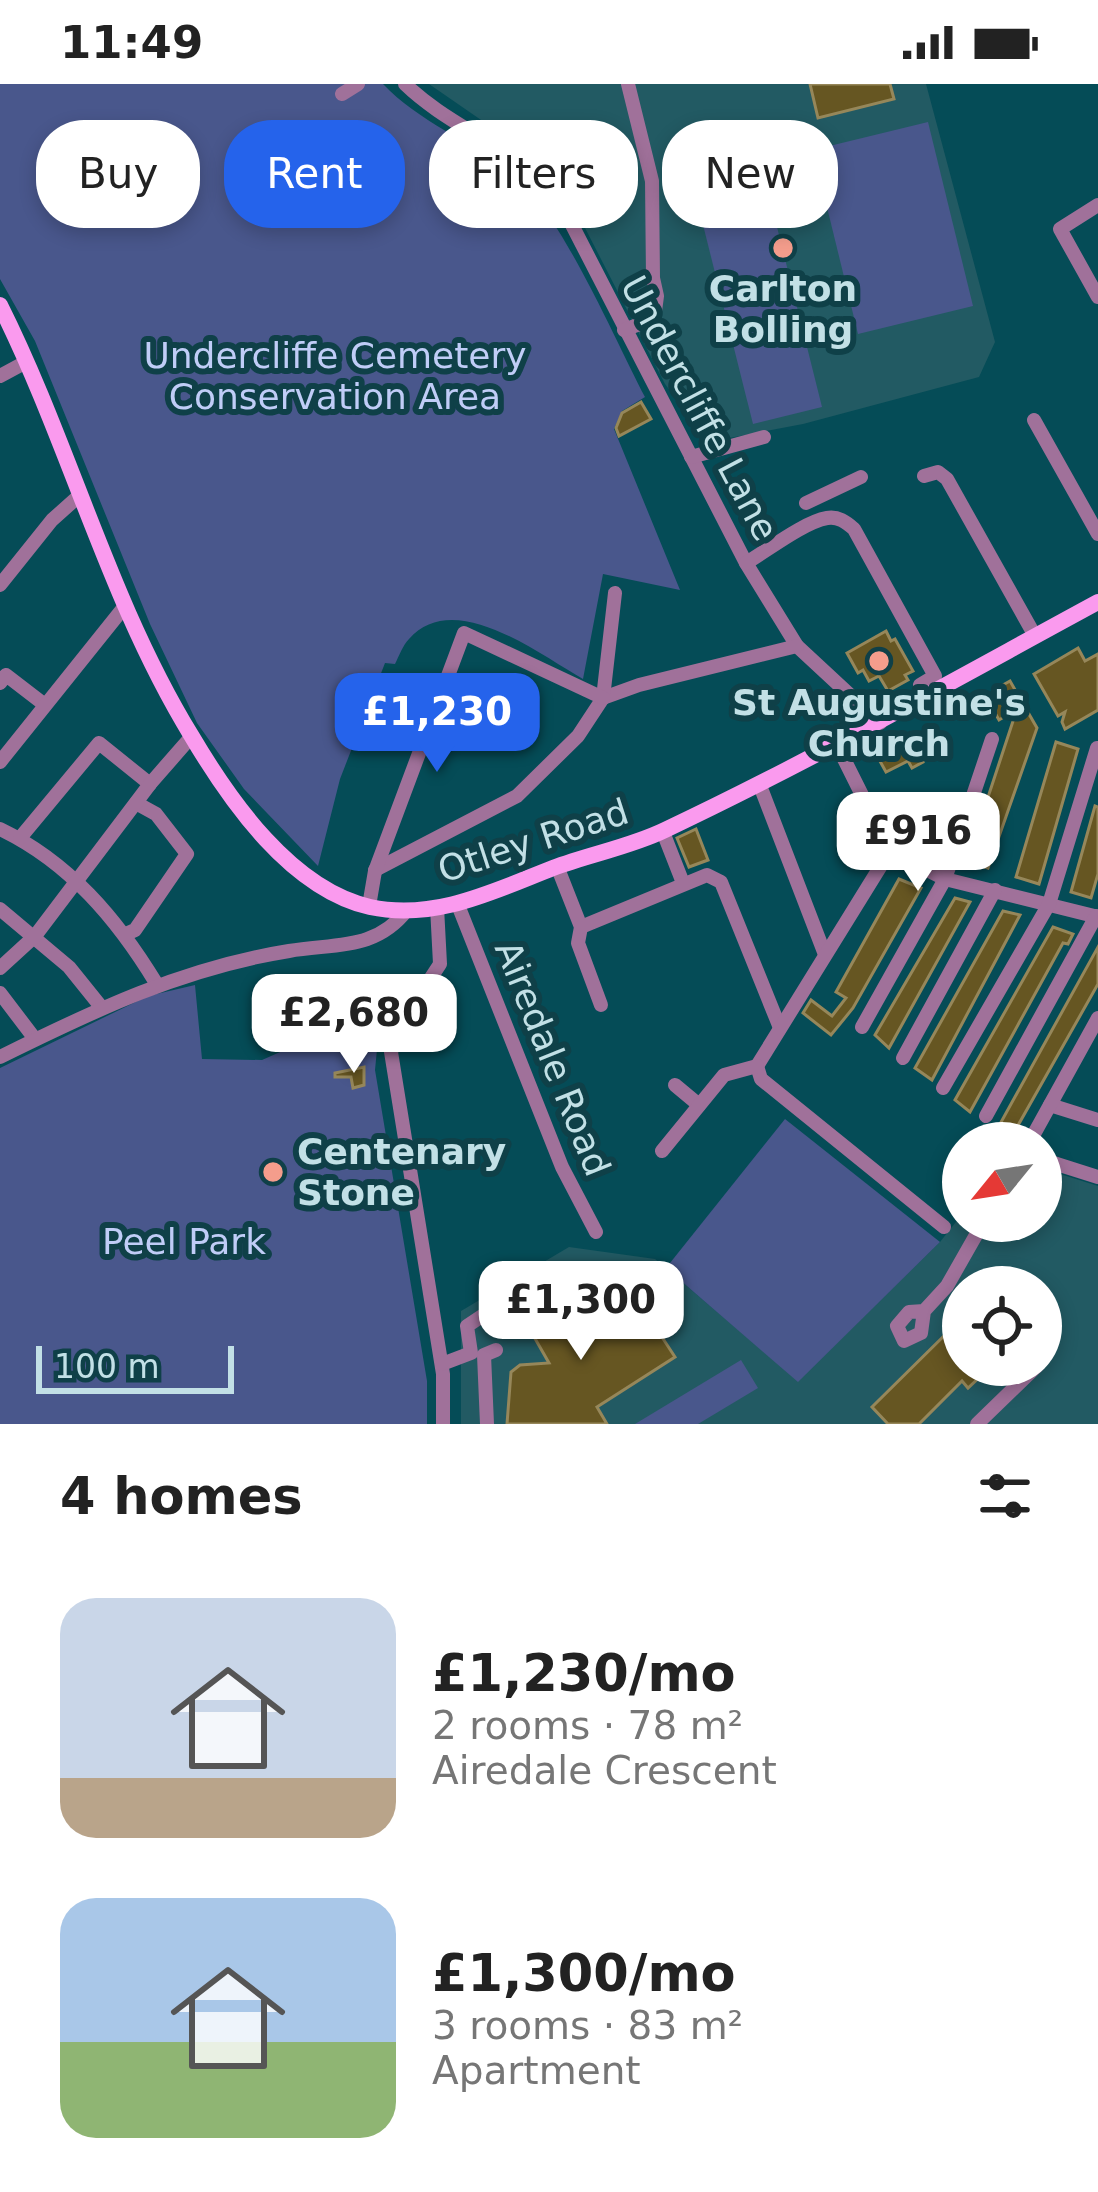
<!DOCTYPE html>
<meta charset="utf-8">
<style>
body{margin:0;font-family:"DejaVu Sans",sans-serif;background:#f6f6f6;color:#222;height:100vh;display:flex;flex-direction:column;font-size:45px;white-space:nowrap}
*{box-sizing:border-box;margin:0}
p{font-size:39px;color:#767676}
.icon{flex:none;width:66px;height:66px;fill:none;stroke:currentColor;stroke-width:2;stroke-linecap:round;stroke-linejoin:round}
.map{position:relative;height:1340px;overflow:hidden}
.panel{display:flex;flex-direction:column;background:#fff;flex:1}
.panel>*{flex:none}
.top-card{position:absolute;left:36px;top:36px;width:1026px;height:108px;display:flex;gap:24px}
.needle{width:78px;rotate:240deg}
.fabs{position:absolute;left:942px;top:1038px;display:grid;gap:24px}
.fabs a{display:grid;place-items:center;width:120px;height:120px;border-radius:50%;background:#fff;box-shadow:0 6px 18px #0003;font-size:60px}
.scale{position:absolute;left:36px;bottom:30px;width:198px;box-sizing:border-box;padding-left:12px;border:6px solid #c2e0e6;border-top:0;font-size:33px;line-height:42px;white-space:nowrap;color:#c2e0e6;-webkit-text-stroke:9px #0f4048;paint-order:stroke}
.price{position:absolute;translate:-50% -102px;padding:0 27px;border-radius:24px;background:#fff;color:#222;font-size:39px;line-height:78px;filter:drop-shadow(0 3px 6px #0008)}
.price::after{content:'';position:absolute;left:50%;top:72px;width:36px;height:27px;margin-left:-18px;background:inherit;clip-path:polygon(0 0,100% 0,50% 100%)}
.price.active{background:#2563eb;color:#fff}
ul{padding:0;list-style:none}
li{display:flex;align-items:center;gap:36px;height:300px;padding:0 60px}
li span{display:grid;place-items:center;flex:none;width:336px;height:240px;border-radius:36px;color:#555}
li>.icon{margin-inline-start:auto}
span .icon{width:144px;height:144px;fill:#fffc;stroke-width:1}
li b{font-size:51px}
h2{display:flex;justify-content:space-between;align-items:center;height:144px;padding:0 60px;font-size:51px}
.pill{padding:0 42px;border-radius:48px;background:#fff;box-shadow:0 6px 18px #0003;font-size:42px;line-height:108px}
.pill.active{background:#2563eb;color:#fff}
.status{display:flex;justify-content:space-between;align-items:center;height:84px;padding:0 60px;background:#fff;direction:ltr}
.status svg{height:33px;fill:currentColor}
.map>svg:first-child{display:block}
.built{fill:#225a63;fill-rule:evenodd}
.green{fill:#49578c}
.building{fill:#665622;stroke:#96875a;stroke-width:3}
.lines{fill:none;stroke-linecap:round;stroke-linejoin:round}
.minor{stroke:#a0719a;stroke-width:14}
.major{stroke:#fa9aee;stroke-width:16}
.poi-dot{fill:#f49d8c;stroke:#0f4048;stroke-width:4.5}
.labels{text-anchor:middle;stroke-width:12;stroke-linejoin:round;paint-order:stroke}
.poi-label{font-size:36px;font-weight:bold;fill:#c2e0e6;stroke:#0f4048}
.park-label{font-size:36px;fill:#c0cdf7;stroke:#0f4048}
.street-label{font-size:36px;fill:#c2e0e6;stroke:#0f4048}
</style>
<div class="status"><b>11:49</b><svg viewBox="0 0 49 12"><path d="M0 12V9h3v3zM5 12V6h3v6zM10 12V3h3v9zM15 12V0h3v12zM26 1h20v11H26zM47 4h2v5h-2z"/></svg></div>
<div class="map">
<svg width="1098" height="1340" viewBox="0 0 1098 1340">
<rect width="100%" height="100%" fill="#054c57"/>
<!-- built -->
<g class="built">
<path d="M 429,0 L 926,0 L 995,258 L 979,293 L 803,340 L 708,358 L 665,300 L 562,99 L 539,76 Z"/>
<path d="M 1041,1084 L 1098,1102 L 1098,1340 L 461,1340 L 461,1227 L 569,1163 L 655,1175 L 798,1297 L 940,1158 L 963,1129 L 963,1137 L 1041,1137 ZM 963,1203 L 1041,1203 L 1041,1281 L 963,1281 Z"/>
</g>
<!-- green -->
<g class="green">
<path d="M 0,0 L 383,0 C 419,38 472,58 513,90 C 560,127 615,256 645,313 L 622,327 L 614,345 L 680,506 L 603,490 L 583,595 C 540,571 454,503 409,555 C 403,561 399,572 395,580 L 385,579 L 340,695 L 318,782 L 244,705 L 197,639 L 150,540 L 35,257 L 0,195 Z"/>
<path d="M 928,38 L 973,222 L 858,250 L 813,66 Z"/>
<path d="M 762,83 L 822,323 L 753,340 L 693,101 Z"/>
<path d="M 195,901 L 202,975 L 262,976 L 348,938 L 378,955 L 375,986 L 427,1297 L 427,1340 L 0,1340 L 0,984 L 148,912 Z"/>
<path d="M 785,1035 L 940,1158 L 798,1298 L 666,1184 Z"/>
<path d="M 741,1276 L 758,1304 L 698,1340 L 635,1340 Z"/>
</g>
<!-- building -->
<g class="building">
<path d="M 810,0 L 890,0 L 894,15 L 818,34 Z"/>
<path d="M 641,318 L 651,335 L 619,352 L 616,344 L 622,329 Z"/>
<path d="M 886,547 L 891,557 L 895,555 L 913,587 L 905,591 L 908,596 L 888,607 L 879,592 L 869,597 L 863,586 L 858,589 L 847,569 Z"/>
<path d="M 1078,564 L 1085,577 L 1098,570 L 1098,626 L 1065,645 L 1062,638 L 1065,628 L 1058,632 L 1034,590 Z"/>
<path d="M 1010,597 L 1037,644 L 988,784 L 967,777 L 1017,625 L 999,636 L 990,620 L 999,615 L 994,606 Z"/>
<path d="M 906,650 L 910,657 L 914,656 L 923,678 L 912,684 L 908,677 L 886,688 L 876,670 Z"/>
<path d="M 1056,658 L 1078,665 L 1039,800 L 1016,793 Z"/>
<path d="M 1095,722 L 1098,723 L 1098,790 L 1091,814 L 1071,808 Z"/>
<path d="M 696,745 L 708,776 L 689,783 L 677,754 Z"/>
<path d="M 899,795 L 921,804 L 853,924 L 831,951 L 803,929 L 811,916 L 832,932 L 846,914 L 836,908 Z"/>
<path d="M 955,814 L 970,818 L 889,964 L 875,951 Z"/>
<path d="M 1003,827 L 1020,831 L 932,996 L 915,984 Z"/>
<path d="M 1053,843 L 1073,850 L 1068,860 L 1063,859 L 970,1028 L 955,1016 Z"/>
<path d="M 1098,863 L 1098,900 L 1008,1059 L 995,1049 Z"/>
<path d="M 364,983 L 364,1001 L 353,1004 L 351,993 L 335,993 L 335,989 Z"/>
<path d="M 582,1202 L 605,1240 L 628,1224 L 642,1248 L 654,1241 L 675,1273 L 597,1323 L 607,1340 L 507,1340 L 511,1288 L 520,1281 L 549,1279 L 525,1237 Z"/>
<path d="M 955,1241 L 963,1248 L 963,1281 L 976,1281 L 984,1289 L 968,1304 L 962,1297 L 919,1340 L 888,1340 L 872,1323 Z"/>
</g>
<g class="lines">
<!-- minor -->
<g class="minor">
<path d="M 405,0 C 437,31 477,49 513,75 C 536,92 553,113 570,137 L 746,479 L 797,562 L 880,639"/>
<path d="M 342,10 L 358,0"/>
<path d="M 1098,121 L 1060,145 L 1098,213"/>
<path d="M 624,246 L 645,238 L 655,227 L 657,212 L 653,194 L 652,97 L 628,0"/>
<path d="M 0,292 L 26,278"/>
<path d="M 1034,336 L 1098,450"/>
<path d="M 691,373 L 764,353"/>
<path d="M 924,392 L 938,388 L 947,395 L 1035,552"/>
<path d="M 806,419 L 861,393"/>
<path d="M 746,479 C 768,466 804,438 827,434 C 838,432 846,438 854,445 L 935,592 L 920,601"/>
<path d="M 0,501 L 52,436 L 80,411"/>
<path d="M 0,599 L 6,591 L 45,621"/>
<path d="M 603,614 L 639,601 L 797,562"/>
<path d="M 837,661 L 890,767 L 945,795 L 1098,833"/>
<path d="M 0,678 L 125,522"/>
<path d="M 759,699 L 824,868"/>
<path d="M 0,745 C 69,778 117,835 156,899"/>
<path d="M 663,748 L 683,799"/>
<path d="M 20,754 L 99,659 L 150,700"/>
<path d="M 557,782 L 581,843 L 578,859 L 601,921"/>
<path d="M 375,786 L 517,712 L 578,652 L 603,614 L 615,509"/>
<path d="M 458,821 L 562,1083 L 596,1148"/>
<path d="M 369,822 L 375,787 L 464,549 L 603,614"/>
<path d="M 437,823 L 440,880 L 402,938 L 391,968 L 443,1290 L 443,1340"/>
<path d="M 0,825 L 69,883 L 102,924"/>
<path d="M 581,843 L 707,791 L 721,798 L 780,944"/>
<path d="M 126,850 L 135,846 L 187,770 L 156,730 L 136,719"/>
<path d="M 0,884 L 35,852 L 150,700 L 191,653"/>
<path d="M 0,909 L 35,955"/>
<path d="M 862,943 L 945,795 L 992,655"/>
<path d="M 0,973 C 95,926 183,884 289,867 C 335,859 375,867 407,826"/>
<path d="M 903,974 L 995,806"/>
<path d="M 757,982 L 890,767"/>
<path d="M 757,982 L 761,995 L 944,1143"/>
<path d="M 675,1001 L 699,1021"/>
<path d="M 943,1004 L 1049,820 L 1097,664"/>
<path d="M 1050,1021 L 1098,1036"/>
<path d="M 986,1032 L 1096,832"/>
<path d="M 1029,1059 L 1098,934"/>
<path d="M 662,1067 L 724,991 L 757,982"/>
<path d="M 1041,1075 L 1098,1093"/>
<path d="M 924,1227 L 909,1228 L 897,1242 L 904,1257 L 921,1249 L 924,1227 L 947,1202 L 984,1137"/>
<path d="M 442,1280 L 471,1269 L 467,1242 L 545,1190"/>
<path d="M 487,1340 L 484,1271 L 496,1266"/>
<path d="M 977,1340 L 1038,1281"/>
</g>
<!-- major -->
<path class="major" d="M 0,221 C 70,361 109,517 191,651 C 230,717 291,805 370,823 C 435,837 494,807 553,784 C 590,770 630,763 665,746 C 813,676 954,596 1098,518"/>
</g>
<!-- markers -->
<g class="poi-dot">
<circle cx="783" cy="164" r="12"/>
<circle cx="879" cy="577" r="12"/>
<circle cx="273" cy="1088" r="12"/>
</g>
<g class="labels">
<!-- poi labels -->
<g class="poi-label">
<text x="783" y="217">Carlton<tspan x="783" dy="41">Bolling</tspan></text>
<text x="879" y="631">St Augustine's<tspan x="879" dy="41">Church</tspan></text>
<text x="297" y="1080" text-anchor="start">Centenary<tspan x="297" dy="41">Stone</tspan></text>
</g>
<!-- park labels -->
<g class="park-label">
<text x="335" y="284">Undercliffe Cemetery<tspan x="335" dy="41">Conservation Area</tspan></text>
<text x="184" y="1170">Peel Park</text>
</g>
<!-- street labels -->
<g class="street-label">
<text transform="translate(700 324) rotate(62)" y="13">Undercliffe Lane</text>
<text transform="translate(533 756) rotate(-18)" y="13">Otley Road</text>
<text transform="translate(553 974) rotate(68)" y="13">Airedale Road</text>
</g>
</g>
</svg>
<div class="fabs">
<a><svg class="needle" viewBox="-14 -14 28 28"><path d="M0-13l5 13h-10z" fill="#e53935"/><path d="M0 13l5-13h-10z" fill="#767676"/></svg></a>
<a><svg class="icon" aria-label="locate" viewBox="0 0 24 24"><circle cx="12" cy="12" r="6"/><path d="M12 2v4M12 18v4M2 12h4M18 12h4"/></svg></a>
</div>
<div class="scale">100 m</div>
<b class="price active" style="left:437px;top:691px">£1,230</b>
<b class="price" style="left:918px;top:810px">£916</b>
<b class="price" style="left:354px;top:992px">£2,680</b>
<b class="price" style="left:581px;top:1279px">£1,300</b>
<div class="top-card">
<a class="pill">Buy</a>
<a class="pill active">Rent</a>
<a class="pill">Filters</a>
<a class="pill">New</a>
</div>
</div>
<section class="panel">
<h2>4 homes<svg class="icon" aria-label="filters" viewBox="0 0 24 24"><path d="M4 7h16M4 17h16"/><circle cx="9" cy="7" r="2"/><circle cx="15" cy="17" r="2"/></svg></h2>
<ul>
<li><span style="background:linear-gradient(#c9d6e8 75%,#b9a48a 0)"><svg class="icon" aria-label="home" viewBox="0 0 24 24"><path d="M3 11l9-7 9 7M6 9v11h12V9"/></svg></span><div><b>£1,230/mo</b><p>2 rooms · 78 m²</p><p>Airedale Crescent</p></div></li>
<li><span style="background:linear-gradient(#a9c7e8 60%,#8fb573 0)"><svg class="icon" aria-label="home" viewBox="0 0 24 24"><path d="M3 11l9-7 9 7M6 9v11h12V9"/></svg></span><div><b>£1,300/mo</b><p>3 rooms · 83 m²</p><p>Apartment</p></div></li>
</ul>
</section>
